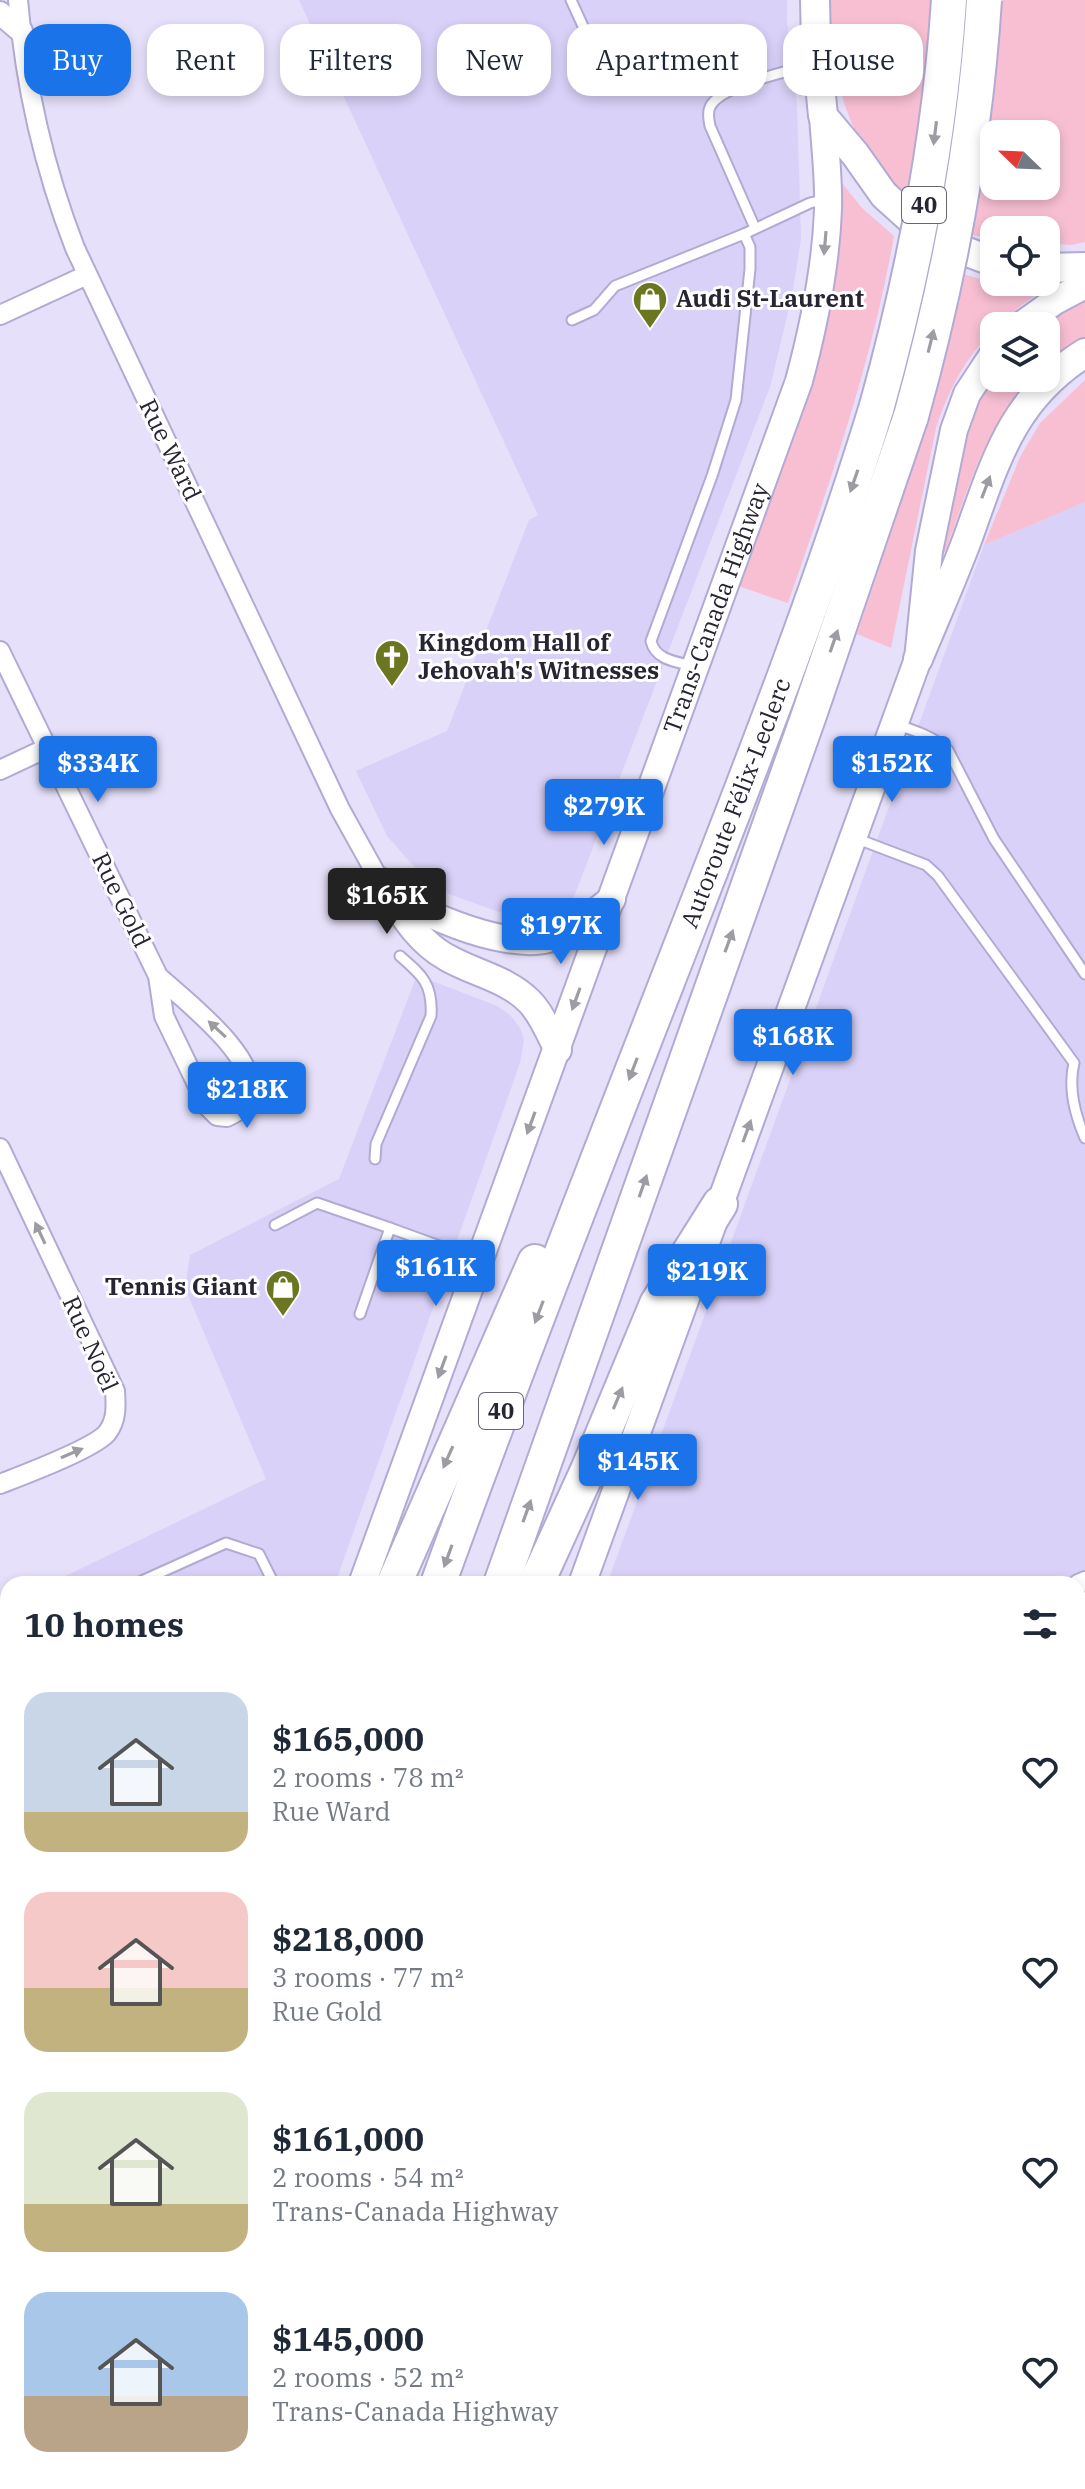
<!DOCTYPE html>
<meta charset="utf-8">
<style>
body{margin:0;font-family:"IBM Plex Serif",serif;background:#f6f6f7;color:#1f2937;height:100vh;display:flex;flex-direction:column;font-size:30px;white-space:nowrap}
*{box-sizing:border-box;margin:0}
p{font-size:26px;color:#747a83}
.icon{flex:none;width:44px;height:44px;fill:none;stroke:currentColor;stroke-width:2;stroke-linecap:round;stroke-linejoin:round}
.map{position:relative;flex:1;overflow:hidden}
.panel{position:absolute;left:0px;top:1576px;width:1086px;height:914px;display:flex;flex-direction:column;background:#fff;border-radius:24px 24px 0 0;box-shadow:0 4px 12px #0003}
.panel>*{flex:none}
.banner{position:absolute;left:24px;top:24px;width:1038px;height:72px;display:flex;gap:16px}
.needle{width:52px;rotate:293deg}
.fabs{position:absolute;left:980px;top:120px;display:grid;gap:16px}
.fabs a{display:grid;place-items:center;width:80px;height:80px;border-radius:16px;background:#fff;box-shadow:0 4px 12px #0003;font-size:40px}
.price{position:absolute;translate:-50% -68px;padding:0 18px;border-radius:8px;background:#1a73e8;color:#fff;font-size:26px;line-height:52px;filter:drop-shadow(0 2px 4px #0008)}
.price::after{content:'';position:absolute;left:50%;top:48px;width:24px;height:18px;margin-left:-12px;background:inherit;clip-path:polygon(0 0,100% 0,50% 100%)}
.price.active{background:#222;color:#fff}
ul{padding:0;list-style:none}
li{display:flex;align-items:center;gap:24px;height:200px;padding:0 24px}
li span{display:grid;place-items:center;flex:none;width:224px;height:160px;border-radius:24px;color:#555}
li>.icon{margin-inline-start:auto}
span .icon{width:96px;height:96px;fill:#fffc;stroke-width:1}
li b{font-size:34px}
h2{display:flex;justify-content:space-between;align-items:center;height:96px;padding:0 24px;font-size:34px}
.chip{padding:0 28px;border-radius:24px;background:#fff;box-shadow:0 4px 12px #0003;font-size:28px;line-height:72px}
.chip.active{background:#1a73e8;color:#fff}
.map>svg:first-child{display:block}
.built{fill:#d9d1f8}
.green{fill:#f8bfd3;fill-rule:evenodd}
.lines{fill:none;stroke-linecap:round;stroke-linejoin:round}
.service-casing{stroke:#b3aad3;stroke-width:13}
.minor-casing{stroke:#b3aad3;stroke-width:22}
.tertiary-casing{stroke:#b3aad3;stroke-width:26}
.secondary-casing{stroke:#b3aad3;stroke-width:30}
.primary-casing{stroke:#b3aad3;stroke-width:32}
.motorway-casing{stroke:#b3aad3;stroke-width:38}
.service{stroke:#fff;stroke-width:9}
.minor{stroke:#fff;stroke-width:18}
.tertiary{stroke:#fff;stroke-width:22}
.secondary{stroke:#fff;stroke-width:26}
.primary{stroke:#fff;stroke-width:28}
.motorway{stroke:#fff;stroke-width:34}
.motorway-bridge-casing{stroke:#b3aad3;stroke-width:38;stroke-linecap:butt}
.motorway-bridge{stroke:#fff;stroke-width:34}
.oneway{fill:#9e9ca3}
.labels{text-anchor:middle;stroke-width:6;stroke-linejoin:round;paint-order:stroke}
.shield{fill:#fff;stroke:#686670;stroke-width:2}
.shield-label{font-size:22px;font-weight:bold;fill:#272433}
.poi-label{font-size:24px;font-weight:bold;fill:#272433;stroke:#fff;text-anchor:start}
.street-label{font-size:24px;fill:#272433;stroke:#fff}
</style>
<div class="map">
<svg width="1085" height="2489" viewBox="0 0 1085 2489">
<rect width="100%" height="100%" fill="#e6e0fa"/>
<!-- built -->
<g class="built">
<path d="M 299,0 L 787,0 L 787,22 L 797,104 L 801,239 L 792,296 L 770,387 L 572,902 L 550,914 L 529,916 L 499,912 L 449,894 L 418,871 L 387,836 L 356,771 L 447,731 L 529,520 L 538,515 Z"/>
<path d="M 1085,502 L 1085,2489 L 298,2489 L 300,2482 L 1078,2482 L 1078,1584 L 607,1584 L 984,545 Z"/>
<path d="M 417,975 L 497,1006 L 510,1015 L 520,1028 L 524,1040 L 520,1063 L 335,1584 L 49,1584 L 266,1479 L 185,1288 L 190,1255 L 339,1179 Z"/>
<path d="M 8,1604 L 8,1939 L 1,1944 L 0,1608 Z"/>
<path d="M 8,2157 L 8,2482 L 39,2482 L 38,2489 L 0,2489 L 0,2160 Z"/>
</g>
<!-- green -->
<g class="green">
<path d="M 830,0 L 932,0 L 919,127 L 905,197 C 865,161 846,120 835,68 C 830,45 826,23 830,0 Z"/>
<path d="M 1002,0 L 1085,0 L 1085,242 L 1072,245 L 1046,243 L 1046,230 L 994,230 L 994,239 L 972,235 L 990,128 ZM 994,134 L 1046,134 L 1046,186 L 994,186 Z"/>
<path d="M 838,178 L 862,208 L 894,236 C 872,362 830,482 788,603 L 738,586 Z"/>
<path d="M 964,274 C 993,284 1020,286 1051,285 C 992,322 958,360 936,428 L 891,648 L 857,634 C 897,515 939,397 964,274 Z"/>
<path d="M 1085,300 L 1085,339 L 1046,366 L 1046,326 L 1036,326 L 1068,307 Z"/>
<path d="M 994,373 L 994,378 L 1033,378 C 985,422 967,494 945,552 L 938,550 C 952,493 961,422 994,373 Z"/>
<path d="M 1085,380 L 1085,502 L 984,545 L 1020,457 L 1040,423 Z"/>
<path d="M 0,1956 L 8,1976 L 8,2050 L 0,2051 Z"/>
</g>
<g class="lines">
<!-- service casing -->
<g class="service-casing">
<g id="service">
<path d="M 571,0 L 608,81"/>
<path d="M 755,228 L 710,126 C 709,120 707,113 710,107 C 720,85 791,71 814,64"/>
<path d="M 572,320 L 594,310 L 615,286 L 744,234"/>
<path d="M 693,666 C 677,662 655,660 651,641 L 712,476 L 736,400 L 750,269 L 750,247 L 744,234 L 810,203 L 826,199"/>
<path d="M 898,725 C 916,731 934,737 948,750 L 994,839 L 1085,974"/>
<path d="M 855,838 L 926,865 L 938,876 L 1074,1063 C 1068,1088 1075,1115 1085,1138"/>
<path d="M 375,1159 L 376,1144 L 431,1016 C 433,984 422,975 400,956"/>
<path d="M 275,1225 L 317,1203 L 390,1228"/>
<path d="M 360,1314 L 390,1228 L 478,1260"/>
<path d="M 135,1584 L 226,1543 L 259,1554 L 274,1584"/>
<path d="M 0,1646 L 8,1642"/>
<path d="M 0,2062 L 8,2062"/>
<path d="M 1078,2173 L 1085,2170"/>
<path d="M 0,2410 L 8,2406"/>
<path d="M 488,2482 L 491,2489"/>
<path d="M 1002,2482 L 1005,2489"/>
<path d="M 17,2489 L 30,2486 L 58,2489"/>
<path d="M 335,2489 L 341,2482"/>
</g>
</g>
<!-- minor casing -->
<g class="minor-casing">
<g id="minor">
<path d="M 18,0 C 25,86 44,168 75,248 L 340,809 L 380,881"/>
<path d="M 0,315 L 87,275"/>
<path d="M 0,651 L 158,976 L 164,1016 L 208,1107 L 217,1116 L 227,1117 C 235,1113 247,1107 250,1097 C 261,1058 183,999 158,976"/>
<path d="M 0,770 L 47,748"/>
<path d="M 0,1148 L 115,1391 C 116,1406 117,1420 107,1433 C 93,1449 23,1475 0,1484"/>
<path d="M 1078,1584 L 1085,1581"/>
</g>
</g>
<!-- tertiary casing -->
<g class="tertiary-casing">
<path id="tertiary" d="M 0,13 L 21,31"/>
</g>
<!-- secondary casing -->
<g class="secondary-casing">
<g id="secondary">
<path d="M 1020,326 L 1055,301 L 1085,285"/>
<path d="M 380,881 C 410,912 500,948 544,940 C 571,935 591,915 612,899"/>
<path d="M 391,897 C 406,920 421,943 446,957 C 473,973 506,978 529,1001 C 542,1014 549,1033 558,1050"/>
<path id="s1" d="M 362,1584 L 799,381 C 814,325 826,268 828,209 C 829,178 825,147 823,116"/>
<path d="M 582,1584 L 918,659 L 929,551 L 954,430 L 967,394 L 994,353"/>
<path d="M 61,2489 L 63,2482"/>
<path d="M 273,2489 L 275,2482"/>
</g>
</g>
<!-- primary casing -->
<g class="primary-casing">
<g id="primary">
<path d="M 815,0 L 816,43 L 823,116 L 855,154 L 884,195 L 914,222 L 949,245 L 994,262"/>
<path d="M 1046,268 L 1085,267"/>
<path d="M 918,659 C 934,620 952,580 967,540 C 995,463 1011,399 1085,353"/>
</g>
</g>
<!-- motorway casing -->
<g class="motorway-casing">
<g id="motorway">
<path d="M 394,1584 L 535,1262"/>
<path id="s2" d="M 438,1584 C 511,1382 589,1182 667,982 C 741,792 817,602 877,406"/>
<path d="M 501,1584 L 809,715 L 911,416"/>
<path d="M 536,1584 L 588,1470 L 657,1304 L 720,1204"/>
<path d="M 134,2489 L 136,2482"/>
<path d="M 198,2489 L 200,2482"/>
</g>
</g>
<!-- service -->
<use href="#service" class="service"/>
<!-- minor -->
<use href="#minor" class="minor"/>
<!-- tertiary -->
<use href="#tertiary" class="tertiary"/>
<!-- secondary -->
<use href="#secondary" class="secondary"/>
<!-- primary -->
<use href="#primary" class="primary"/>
<!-- motorway -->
<use href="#motorway" class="motorway"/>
<!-- motorway-bridge casing -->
<g class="motorway-bridge-casing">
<g id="motorway-bridge">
<path d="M 877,406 C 914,273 940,138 949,0"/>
<path d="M 911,416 C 949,280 975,142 984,0"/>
</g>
</g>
<!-- motorway-bridge -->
<use href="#motorway-bridge" class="motorway-bridge"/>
</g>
<!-- one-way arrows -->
<defs><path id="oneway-solid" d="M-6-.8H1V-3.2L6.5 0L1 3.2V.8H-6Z" transform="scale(2)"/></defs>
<g class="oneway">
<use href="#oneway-solid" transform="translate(935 133) rotate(97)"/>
<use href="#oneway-solid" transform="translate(825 243) rotate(95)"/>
<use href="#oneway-solid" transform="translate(931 341) rotate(-76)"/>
<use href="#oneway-solid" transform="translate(854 481) rotate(109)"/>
<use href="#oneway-solid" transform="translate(986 487) rotate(-69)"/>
<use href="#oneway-solid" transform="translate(834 641) rotate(-71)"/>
<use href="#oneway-solid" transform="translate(729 941) rotate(-70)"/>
<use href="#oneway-solid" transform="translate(576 999) rotate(110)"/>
<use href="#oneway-solid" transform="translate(217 1029) rotate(-137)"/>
<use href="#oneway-solid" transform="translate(633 1069) rotate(111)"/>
<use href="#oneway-solid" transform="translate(531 1123) rotate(110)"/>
<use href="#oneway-solid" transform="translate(747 1131) rotate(-70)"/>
<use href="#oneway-solid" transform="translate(643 1186) rotate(-71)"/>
<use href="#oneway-solid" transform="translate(40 1233) rotate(-115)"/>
<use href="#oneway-solid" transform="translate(539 1312) rotate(111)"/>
<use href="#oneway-solid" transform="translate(442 1367) rotate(110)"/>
<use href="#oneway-solid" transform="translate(618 1398) rotate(-67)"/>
<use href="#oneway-solid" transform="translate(72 1453) rotate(-23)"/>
<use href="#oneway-solid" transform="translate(448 1457) rotate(114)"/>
<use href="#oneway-solid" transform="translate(527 1511) rotate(-70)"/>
<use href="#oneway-solid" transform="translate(448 1556) rotate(110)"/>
</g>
<!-- icons -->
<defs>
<g id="shop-pin" transform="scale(1.8)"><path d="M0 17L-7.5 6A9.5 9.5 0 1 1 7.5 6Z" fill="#6c751f" stroke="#fff"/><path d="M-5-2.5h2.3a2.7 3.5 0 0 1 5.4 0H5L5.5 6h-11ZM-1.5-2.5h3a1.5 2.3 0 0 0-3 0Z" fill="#fff"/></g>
<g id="church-pin" transform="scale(1.8)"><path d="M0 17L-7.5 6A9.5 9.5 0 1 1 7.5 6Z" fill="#6c751f" stroke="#fff"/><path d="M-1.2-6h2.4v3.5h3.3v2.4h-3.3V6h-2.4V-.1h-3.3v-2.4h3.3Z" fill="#fff"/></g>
</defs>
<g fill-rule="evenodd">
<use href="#shop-pin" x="650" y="299"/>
<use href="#church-pin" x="392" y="657"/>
<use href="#shop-pin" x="283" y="1287"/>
</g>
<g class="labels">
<!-- shield labels -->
<g class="shield">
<rect x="902" y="187" width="44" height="36" rx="6"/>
<rect x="479" y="1393" width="44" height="36" rx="6"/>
</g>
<g class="shield-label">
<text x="924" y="213">40</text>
<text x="501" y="1419">40</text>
</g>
<!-- poi labels -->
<g class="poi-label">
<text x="676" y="307">Audi St-Laurent</text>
<text x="418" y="651">Kingdom Hall of<tspan x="418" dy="28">Jehovah's Witnesses</tspan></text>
<text x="257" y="1295" text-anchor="end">Tennis Giant</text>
</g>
<!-- street labels -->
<g class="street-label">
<text transform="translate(170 450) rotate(64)" y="8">Rue Ward</text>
<text dy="8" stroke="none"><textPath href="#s1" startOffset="1038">Trans-Canada Highway</textPath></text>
<text dy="8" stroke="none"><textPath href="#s2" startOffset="836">Autoroute Félix-Leclerc</textPath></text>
<text transform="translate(121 900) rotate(64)" y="8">Rue Gold</text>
<text transform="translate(90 1344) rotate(66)" y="8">Rue Noël</text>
</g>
</g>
</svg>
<div class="fabs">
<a><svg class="needle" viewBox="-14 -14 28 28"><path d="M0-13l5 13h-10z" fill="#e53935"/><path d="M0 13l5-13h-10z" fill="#747a83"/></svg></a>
<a><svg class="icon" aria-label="locate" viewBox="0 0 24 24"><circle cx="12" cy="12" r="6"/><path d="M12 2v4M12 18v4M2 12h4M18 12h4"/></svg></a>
<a><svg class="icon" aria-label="layers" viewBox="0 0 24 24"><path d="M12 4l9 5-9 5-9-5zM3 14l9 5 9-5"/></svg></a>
</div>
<b class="price" style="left:98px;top:804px">$334K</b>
<b class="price" style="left:892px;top:804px">$152K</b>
<b class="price" style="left:604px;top:847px">$279K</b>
<b class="price active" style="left:387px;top:936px">$165K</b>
<b class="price" style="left:561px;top:966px">$197K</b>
<b class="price" style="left:793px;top:1077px">$168K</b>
<b class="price" style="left:247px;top:1130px">$218K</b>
<b class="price" style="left:436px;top:1308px">$161K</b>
<b class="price" style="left:707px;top:1312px">$219K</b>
<b class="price" style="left:638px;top:1502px">$145K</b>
<div class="banner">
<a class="chip active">Buy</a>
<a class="chip">Rent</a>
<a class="chip">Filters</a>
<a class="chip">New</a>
<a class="chip">Apartment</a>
<a class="chip">House</a>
</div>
<section class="panel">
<h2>10 homes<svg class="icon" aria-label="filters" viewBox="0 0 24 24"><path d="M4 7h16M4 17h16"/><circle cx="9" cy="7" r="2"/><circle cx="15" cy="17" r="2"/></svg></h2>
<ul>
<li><span style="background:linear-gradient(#c9d6e8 75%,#c2b280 0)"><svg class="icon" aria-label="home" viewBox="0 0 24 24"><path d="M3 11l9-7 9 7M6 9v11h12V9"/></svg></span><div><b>$165,000</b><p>2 rooms · 78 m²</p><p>Rue Ward</p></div><svg class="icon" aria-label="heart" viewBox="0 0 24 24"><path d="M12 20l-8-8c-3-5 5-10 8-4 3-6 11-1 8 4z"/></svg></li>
<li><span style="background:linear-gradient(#f6c9c9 60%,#c2b280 0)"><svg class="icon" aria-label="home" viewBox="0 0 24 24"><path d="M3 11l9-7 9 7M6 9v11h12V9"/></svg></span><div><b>$218,000</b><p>3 rooms · 77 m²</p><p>Rue Gold</p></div><svg class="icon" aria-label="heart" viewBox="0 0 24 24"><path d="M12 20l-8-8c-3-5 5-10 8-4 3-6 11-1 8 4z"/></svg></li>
<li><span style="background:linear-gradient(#dfe7d0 70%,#c2b280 0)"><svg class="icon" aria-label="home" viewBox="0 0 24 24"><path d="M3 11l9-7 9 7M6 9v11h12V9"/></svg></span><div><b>$161,000</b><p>2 rooms · 54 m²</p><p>Trans-Canada Highway</p></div><svg class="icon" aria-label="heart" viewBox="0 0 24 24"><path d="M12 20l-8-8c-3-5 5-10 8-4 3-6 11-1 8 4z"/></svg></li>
<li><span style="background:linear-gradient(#a9c7e8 65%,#b9a48a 0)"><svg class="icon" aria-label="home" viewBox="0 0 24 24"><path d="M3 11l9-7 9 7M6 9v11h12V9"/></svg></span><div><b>$145,000</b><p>2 rooms · 52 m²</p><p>Trans-Canada Highway</p></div><svg class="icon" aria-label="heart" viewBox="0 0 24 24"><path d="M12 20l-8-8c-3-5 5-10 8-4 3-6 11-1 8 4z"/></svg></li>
</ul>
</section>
</div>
